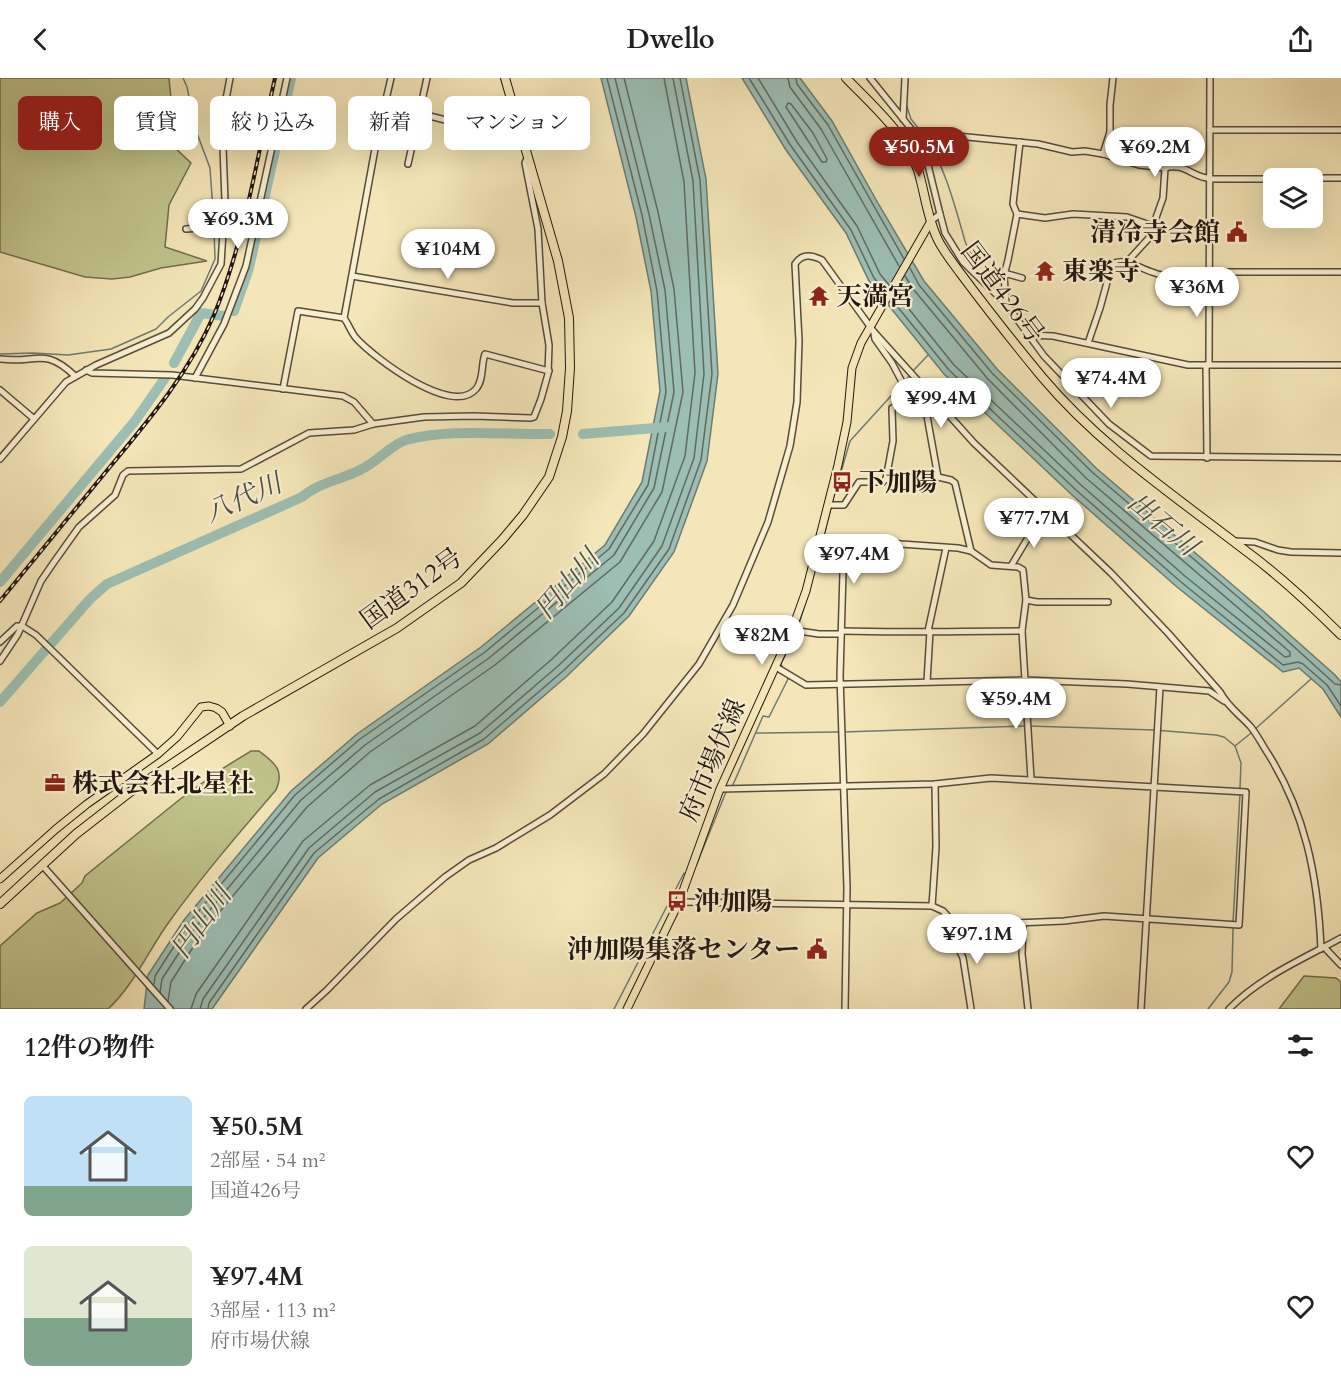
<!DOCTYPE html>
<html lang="ja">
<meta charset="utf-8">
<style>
body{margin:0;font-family:Cardo,"Noto Serif JP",serif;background:#f6f6f6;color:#222;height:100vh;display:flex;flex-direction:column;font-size:22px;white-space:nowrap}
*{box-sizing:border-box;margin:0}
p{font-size:20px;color:#767676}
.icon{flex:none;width:33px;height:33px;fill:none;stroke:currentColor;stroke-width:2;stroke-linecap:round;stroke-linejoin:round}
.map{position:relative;height:931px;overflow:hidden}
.details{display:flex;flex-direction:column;background:#fff;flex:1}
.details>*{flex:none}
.top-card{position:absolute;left:18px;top:18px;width:600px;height:54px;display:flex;gap:12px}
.fabs{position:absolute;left:1263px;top:90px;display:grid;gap:12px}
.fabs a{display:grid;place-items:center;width:60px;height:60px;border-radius:9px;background:#fff;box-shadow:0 6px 24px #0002;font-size:30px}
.price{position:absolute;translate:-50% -51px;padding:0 14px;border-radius:21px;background:#fff;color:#222;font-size:20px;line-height:39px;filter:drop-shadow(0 2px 3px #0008)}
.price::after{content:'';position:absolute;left:50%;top:36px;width:18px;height:14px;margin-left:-9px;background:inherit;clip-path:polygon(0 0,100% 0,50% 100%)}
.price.active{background:#8f2418;color:#fff}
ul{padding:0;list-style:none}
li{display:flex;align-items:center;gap:18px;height:150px;padding:0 24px}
li span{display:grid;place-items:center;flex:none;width:168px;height:120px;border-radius:9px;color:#555}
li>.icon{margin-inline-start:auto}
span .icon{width:72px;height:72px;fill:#fffc;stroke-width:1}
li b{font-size:26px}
h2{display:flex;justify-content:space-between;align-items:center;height:72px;padding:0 24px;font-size:26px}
.pill{padding:0 21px;border-radius:9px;background:#fff;box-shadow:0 6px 24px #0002;font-size:21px;line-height:54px}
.pill.active{background:#8f2418;color:#fff}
header{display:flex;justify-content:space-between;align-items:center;height:78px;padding:0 24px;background:#fff;font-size:27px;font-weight:700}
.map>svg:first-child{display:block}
.green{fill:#c0c48b;stroke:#726e4e;stroke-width:1.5}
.water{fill:#9cbeb3;stroke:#6c7b72;stroke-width:1.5}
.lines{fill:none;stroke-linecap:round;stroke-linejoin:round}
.shore{stroke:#606a62;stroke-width:1.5}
.stream{stroke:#6c7b72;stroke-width:1.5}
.river{stroke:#9cbeb3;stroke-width:10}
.minor-casing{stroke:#574b3a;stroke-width:8}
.major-casing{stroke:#231710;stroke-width:9}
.highway-casing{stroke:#231710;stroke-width:10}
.minor{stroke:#f8efd1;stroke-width:5}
.major{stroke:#f4e6b8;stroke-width:7}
.highway{stroke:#f4e6b8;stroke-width:8}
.rail-casing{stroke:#231710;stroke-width:4}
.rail{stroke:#f8efd1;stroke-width:1.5;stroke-dasharray:4.5;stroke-linecap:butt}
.labels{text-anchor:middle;stroke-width:4.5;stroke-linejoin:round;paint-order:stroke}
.poi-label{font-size:26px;font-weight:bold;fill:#231710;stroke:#f8efd1;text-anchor:start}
.street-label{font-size:26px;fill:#231710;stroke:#f8efd1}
.water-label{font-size:27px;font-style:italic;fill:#4d5149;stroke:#f8efd1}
</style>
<header><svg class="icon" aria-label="back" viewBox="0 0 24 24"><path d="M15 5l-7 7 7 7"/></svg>Dwello<svg class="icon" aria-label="share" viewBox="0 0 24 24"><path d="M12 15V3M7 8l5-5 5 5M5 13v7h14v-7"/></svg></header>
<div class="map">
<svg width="1341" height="931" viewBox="0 0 1341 931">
<rect width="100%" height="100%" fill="#f4e6b8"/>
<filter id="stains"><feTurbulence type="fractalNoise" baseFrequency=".00333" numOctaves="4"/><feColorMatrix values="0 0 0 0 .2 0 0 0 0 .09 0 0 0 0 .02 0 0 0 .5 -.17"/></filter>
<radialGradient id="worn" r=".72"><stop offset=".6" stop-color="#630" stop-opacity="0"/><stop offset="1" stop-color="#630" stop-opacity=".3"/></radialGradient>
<!-- green -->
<g class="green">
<path d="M 0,0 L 169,0 L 172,31 L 167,56 L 171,66 L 191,85 L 169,127 L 165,169 L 207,183 L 161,190 L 130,199 L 112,201 L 85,199 L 0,174 Z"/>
<path d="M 251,673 L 259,673 C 274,685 285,691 276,712 C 239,755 202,798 169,844 C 148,873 134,907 108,931 L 0,931 L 0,868 L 37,835 L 60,825 L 82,805 L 85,798 L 179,722 L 220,692 Z"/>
<path d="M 1304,898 L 1336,900 L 1341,904 L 1341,931 L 1279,931 Z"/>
</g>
<!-- water -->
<g class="water">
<path d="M 601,0 L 686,0 L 706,101 L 718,296 L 707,383 L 674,474 L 629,538 L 567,598 L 488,666 L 382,726 L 318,780 L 212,931 L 144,931 L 148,897 L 184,842 L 291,713 L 357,656 L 481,569 L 605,467 L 642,404 L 660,313 L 651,213 L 636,139 Z"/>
<path d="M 742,0 L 800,0 L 832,43 L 879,127 L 924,203 L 997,291 L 1096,390 L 1263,533 L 1335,597 L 1341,604 L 1341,639 L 1323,611 L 1299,590 L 1283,594 L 1177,509 L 1072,417 L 944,296 L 869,203 L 846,155 L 786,72 Z"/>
</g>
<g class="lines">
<!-- shore -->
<g class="shore">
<path d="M 749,0 L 791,68 L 851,152 L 874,200 L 885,213"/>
<path d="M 758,0 L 797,64 L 857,148 L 880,196 L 889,207"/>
<path d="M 788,0 L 790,9 L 821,51 L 899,188"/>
<path d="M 796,0 L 797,6 L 828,47 L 904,181"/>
<path d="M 788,25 L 791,26 L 813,55 L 827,81 L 826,84 L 822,84 L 786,29 Z"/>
<path d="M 910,190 L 919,207 L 992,295 L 1092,394 L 1259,537 L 1335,606 L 1341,607"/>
<path d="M 896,215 L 954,287 L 1081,407 L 1186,499 L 1285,579 L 1290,578 L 1290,574 L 1086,400 L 987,300 L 914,212 L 905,198"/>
<path d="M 892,222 L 949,292 L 1076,412 L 1181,504 L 1283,587 L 1298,584 L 1303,586 L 1327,607 L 1341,628"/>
<path d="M 154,906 L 155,898 L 189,845 L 295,717 L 360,661 L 485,574 L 609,471 L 648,407 L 666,314 L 657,213 L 642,137 L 607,0"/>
<path d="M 160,914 L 162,901 L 195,850 L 301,722 L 365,667 L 489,580 L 614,477 L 654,410 L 674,314 L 665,212 L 649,136 L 615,0"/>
<path d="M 168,923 L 171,904 L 202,855 L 307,729 L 370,674 L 495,587 L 620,484 L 662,414 L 683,314 L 674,211 L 658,134 L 624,0"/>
<path d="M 191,931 L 196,916 L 303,763 L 370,707 L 475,648 L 552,581 L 612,524 L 654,463 L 685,378 L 695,295 L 684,104 L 664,0"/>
<path d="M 200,931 L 203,921 L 309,770 L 375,714 L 480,655 L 558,588 L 619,530 L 662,468 L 694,380 L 704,296 L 693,103 L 673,0"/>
<path d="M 208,931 L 209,925 L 314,775 L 379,721 L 484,661 L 563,593 L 624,535 L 669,471 L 701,382 L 712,296 L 700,102 L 680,0"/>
</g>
<!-- stream -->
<g class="stream">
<path d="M 183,0 L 187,9 L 195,50 L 210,90 L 214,147"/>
<path d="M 906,26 L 911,41 L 922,55"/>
<path d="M 925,59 C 944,85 956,132 965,163 L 969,173 L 980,187"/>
<path d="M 0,276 L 33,275 L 68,277 L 111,271 L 156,251 L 168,239 L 201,213 L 215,181 L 214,152"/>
<path d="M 913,293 L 928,277"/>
<path d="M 832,425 L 850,363 L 910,297"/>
<path d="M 821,469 L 831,430"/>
<path d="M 798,549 L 807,520"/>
<path d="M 783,590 L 781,586 L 796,554"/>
<path d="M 1029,648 L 1154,652 L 1216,657 L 1224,659 L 1235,668"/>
<path d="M 1254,652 L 1311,601"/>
<path d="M 843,654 L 1024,648"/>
<path d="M 756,655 L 838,654"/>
<path d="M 732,709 L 763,638 L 769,639 L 788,601 L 786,597"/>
<path d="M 1240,710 L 1241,685 L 1235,668 L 1251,655"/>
<path d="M 696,788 L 726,714"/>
<path d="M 1233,845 L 1240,715"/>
<path d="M 614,931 L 684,795"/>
<path d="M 1208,931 L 1229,904 L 1232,894 L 1233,850"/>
</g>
<!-- river -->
<g class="river">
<path d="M 234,233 L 249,190 L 291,0"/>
<path d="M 174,285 L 201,235 L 224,238"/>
<path d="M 583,356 L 667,349"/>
<path d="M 0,504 L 135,343 L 165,300"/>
<path d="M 0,624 L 90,521 L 107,506 L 302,419 C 318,405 340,402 360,392 C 376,385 392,366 406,362 C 448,350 506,357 550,356"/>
</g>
<!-- minor casing -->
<g class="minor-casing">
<g id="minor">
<path d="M 870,0 L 916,57 L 927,83 L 940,136"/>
<path d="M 418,35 L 504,57"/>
<path d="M 903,41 L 905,0"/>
<path d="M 1210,52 L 1341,52"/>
<path d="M 916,57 L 937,56 L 1038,66 L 1072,74 L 1085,73 L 1103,76 L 1139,87 L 1165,90 C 1185,84 1193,100 1209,100"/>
<path d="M 1103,76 L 1110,54 L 1110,27 L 1113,0"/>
<path d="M 408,86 L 427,0"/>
<path d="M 1301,100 L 1341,100"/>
<path d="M 1209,101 L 1274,101"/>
<path d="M 1017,136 L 1045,140 L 1073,136 L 1127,139 L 1153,148 L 1149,160 L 1127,184"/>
<path d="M 931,143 L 940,136 L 945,155 L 963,184 L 1006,226 L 1044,278 L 1109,346 L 1151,378 L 1341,380"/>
<path d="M 1153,148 L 1163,120 L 1165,90"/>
<path d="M 186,151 L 224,148"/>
<path d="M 1209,194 L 1341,194"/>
<path d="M 1004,195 L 1022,200"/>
<path d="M 1004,197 L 1006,225"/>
<path d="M 352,198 L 513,225 L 542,225"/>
<path d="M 986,205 L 997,202 L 1004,197 L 1008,182 L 1017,136 L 1013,126 L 1020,64"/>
<path d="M 344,240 C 349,247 351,254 356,260 C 374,280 452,339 476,311 C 484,302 481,286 485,276 L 549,293"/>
<path d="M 874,256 L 875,261 L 892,285 L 912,323 L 927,338 L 938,399 L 951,402 L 955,405 L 971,473"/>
<path d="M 1029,257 L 1053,258 L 1188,287 L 1341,287"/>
<path d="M 1088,265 L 1100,230 L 1112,186 C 1125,179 1139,190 1152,194 C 1170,201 1190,200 1209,201"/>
<path d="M 0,281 C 37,286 43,268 75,298"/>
<path d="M 1206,287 L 1207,380"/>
<path d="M 1209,287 L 1210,0"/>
<path d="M 86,292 L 92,295 L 172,297 L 343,318 L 354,324 L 373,346"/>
<path d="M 195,300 L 224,246 L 246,188 L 287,0"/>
<path d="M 283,311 L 298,233 L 344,240 L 377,60 L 391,0"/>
<path d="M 0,312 L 33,340"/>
<path d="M 0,381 L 66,304 L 96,287 L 169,255 L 195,231 L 203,220 L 221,186 L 225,123 L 222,42 L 230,0"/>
<path d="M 886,401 L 893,363 L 892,330 L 912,323"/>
<path d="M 828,427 L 844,427 L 859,404 L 883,404 L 886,401 L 911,401 L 937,395"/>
<path d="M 827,462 L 855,460 L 901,466 L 958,470 L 971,473 L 991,487 L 1018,489 L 1023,492 L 1026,522 L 1022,553 L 1031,701"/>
<path d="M 829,462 L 833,477 L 843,494 L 840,598 L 847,810 L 845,931"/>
<path d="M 1234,463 L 1255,464 L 1278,472 L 1291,474 L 1341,475"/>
<path d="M 1011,488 L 1029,458 L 1032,444"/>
<path d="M 1026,522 L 1037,524 L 1108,524"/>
<path d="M 22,548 L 36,557 L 158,676"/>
<path d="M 792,552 L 819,556 L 841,556"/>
<path d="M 842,553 C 902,555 962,553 1022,553"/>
<path d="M 928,553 L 946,470"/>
<path d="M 0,564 L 17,548 L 22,548"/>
<path d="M 0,583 L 18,556 L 41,503 L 54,484 L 79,449 L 115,417 L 123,397 L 128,393 L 241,391 L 309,355 L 354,352 L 373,346 L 424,339 L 474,338 L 531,340 L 534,339 L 541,321 L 548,296 L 549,267 L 542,225 L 538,151 L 525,85 L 527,80"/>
<path d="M 776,589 L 806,607 L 1024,602 L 1127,606 L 1209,613 L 1224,623"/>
<path d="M 927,604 L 930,553"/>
<path d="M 42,787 L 170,931"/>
<path d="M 679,824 L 932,828 L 943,833 L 953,844 L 972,847 L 1064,843 L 1104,838 L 1239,847 L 1246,714 L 991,700 L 935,706 L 720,711"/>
<path d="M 932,828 L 936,769 L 935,706"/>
<path d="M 953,844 L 952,856 L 963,880 L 971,931"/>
<path d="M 1023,845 L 1022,876 L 1028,931"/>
<path d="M 1324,869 L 1341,887"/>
<path d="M 306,931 L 327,912 L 396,841 L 445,799 L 469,782 L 496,770 L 550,737 L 604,696 L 643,656 L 699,586 L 733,527 L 768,444 L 790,368 L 797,324 L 799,263 L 795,186 C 802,175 812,177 822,182 L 874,254 L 974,365 L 1111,495 L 1168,555 L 1220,614 C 1228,629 1239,636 1250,648 C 1256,655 1260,663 1265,671 C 1305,732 1318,798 1321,871"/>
<path d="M 1141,931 L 1160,609"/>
<path d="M 1229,931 C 1260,899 1303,881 1341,860"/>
</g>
</g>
<!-- major casing -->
<g class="major-casing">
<g id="major">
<path d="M 0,801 L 56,751 L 87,726 L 158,676 L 177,659 L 201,629 L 209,628 L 216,630 L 222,634 L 230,648"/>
<path d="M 627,931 L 679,824 L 720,711 L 792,552 L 806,513 L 838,387 L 847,344 L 852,290 L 861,265 L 931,143"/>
</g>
</g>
<!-- highway casing -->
<g class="highway-casing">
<g id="highway">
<path d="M 846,0 C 872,27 905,55 918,92 C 925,115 927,140 938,162 C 944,174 953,185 961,196 C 987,231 1014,265 1042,299 C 1100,368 1175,418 1246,473 C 1280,498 1311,527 1341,557"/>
<path d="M 0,826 L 76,756 L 130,714 L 243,638 L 397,550 L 461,505 L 502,462 L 523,437 L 549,399 L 562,359 L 567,333 L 570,290 L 569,240 L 558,183 L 505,0"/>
</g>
</g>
<!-- minor -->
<use href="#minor" class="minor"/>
<!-- major -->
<use href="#major" class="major"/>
<!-- highway -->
<use href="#highway" class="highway"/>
<!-- rail casing -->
<g class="rail-casing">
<path id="rail" d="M 0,523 C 36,479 73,434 109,390 C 149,342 189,295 214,237 C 245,162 257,79 275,0"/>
</g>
<!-- rail -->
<use href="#rail" class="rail"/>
</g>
<!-- icons -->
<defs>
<g id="civic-bare" transform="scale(1.62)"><path d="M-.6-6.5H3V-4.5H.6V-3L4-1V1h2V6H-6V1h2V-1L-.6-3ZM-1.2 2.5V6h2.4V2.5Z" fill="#8f2418" stroke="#f8efd1" stroke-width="2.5" paint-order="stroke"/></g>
<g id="temple-bare" transform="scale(1.62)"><path d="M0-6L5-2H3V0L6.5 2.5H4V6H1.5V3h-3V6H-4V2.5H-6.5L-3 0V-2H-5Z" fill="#8f2418" stroke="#f8efd1" stroke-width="2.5" paint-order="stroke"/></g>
<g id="bus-bare" transform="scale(1.62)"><path d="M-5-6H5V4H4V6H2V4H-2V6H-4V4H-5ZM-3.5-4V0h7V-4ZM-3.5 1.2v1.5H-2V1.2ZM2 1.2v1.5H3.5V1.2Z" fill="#8f2418" stroke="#f8efd1" stroke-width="2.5" paint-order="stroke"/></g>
<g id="office-bare" transform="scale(1.62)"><path d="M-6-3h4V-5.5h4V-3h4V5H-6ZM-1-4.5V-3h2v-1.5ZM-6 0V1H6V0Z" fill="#8f2418" stroke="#f8efd1" stroke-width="2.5" paint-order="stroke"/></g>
</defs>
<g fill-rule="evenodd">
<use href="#civic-bare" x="1237" y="154"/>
<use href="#temple-bare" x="1045" y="193"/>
<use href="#temple-bare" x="819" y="218"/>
<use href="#bus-bare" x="842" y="404"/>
<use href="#office-bare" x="55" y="705"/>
<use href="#bus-bare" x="677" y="823"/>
<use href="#civic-bare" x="817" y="871"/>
</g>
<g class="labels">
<!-- poi labels -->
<g class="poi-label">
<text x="1220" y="163" text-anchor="end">清冷寺会館</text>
<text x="1062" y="202">東楽寺</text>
<text x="836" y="227">天満宮</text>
<text x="859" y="413">下加陽</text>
<text x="72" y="714">株式会社北星社</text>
<text x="694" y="832">沖加陽</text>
<text x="800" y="880" text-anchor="end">沖加陽集落センター</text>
</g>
<!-- street labels -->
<g class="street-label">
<text transform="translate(1003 214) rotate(53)" y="9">国道426号</text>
<text transform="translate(411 510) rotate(-36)" y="9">国道312号</text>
<text transform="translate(712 682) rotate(-67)" y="9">府市場伏線</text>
</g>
<!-- water labels -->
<g class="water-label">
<text transform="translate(243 420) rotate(-24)" y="9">八代川</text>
<text transform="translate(1163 446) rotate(40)" y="9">出石川</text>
<text transform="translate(567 506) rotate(-49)" y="9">円山川</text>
<text transform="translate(201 844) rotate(-54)" y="9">円山川</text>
</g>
</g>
<rect width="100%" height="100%" filter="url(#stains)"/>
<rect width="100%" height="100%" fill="url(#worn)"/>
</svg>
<div class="fabs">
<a><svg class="icon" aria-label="layers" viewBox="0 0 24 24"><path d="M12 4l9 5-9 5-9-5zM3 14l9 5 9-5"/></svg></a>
</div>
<b class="price active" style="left:919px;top:100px">¥50.5M</b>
<b class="price" style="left:1155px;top:100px">¥69.2M</b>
<b class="price" style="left:238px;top:172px">¥69.3M</b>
<b class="price" style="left:448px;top:202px">¥104M</b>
<b class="price" style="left:1197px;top:240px">¥36M</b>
<b class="price" style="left:1111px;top:331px">¥74.4M</b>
<b class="price" style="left:941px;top:351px">¥99.4M</b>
<b class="price" style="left:1034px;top:471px">¥77.7M</b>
<b class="price" style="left:854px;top:507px">¥97.4M</b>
<b class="price" style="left:762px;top:588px">¥82M</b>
<b class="price" style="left:1016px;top:652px">¥59.4M</b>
<b class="price" style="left:977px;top:887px">¥97.1M</b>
<div class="top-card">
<a class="pill active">購入</a>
<a class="pill">賃貸</a>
<a class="pill">絞り込み</a>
<a class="pill">新着</a>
<a class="pill">マンション</a>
</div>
</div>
<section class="details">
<h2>12件の物件<svg class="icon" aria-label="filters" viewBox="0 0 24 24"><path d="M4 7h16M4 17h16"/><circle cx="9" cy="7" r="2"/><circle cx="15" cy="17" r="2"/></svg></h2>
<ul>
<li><span style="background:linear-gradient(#bfe0f5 75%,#7fa58c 0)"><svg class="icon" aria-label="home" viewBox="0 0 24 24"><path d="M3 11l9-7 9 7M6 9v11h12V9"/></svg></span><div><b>¥50.5M</b><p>2部屋 · 54 m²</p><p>国道426号</p></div><svg class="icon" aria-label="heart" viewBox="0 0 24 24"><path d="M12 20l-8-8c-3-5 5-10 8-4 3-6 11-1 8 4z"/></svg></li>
<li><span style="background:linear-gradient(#dfe7d0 60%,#7fa58c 0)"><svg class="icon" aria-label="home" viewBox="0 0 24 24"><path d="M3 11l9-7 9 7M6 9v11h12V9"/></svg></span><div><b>¥97.4M</b><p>3部屋 · 113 m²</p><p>府市場伏線</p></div><svg class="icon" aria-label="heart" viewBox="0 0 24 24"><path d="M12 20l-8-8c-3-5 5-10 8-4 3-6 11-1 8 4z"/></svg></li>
</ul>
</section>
